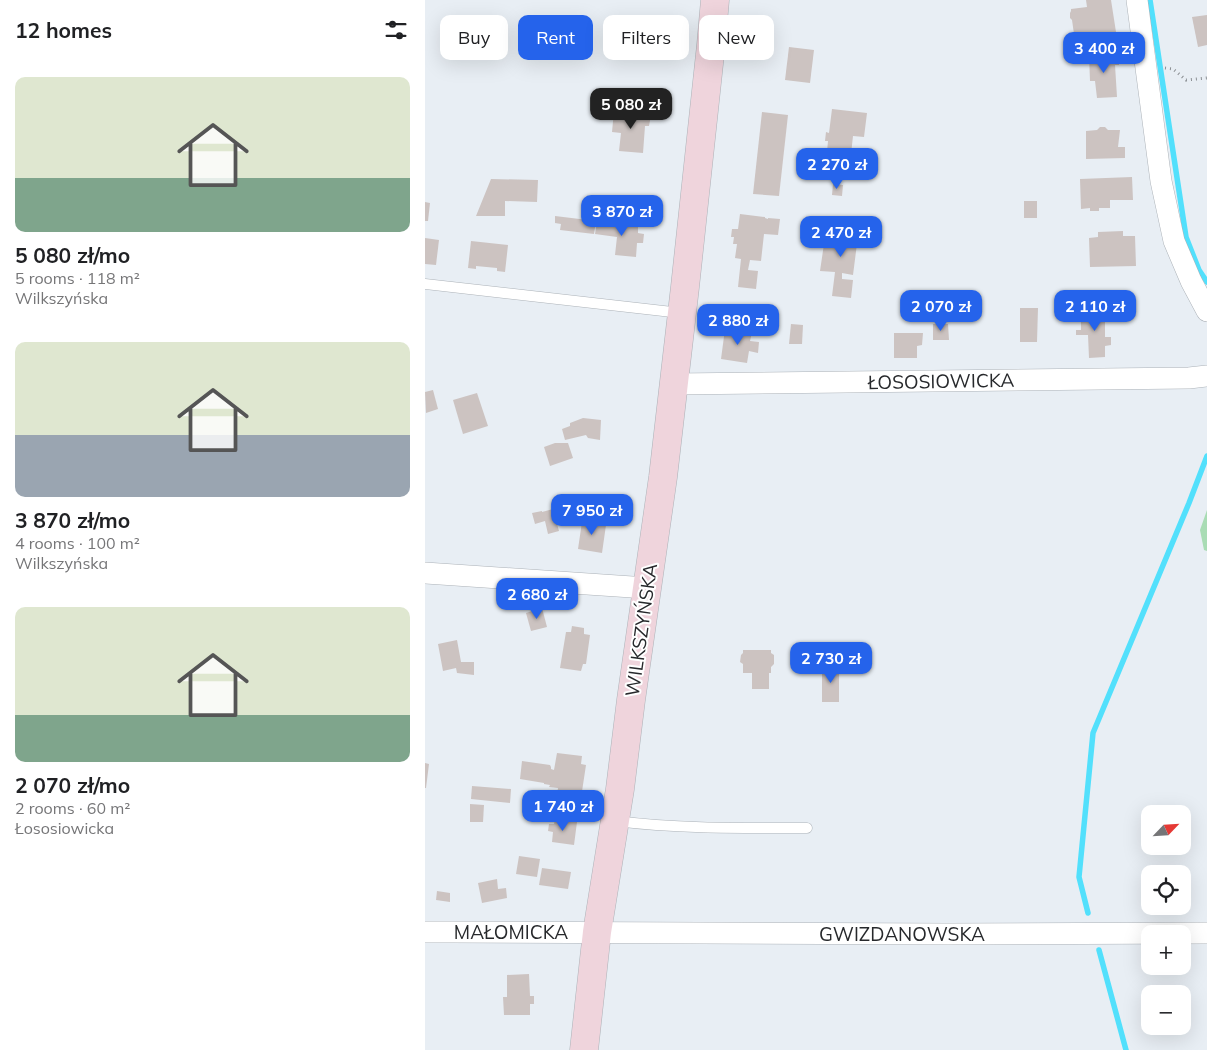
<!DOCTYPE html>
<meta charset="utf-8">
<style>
body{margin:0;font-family:Mulish,sans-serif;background:#f2f2f2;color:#202124;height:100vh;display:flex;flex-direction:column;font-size:19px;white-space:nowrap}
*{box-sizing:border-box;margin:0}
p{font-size:16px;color:#757577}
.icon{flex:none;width:28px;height:28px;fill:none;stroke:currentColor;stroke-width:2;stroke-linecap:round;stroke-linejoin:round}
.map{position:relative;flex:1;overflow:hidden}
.side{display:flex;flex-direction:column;background:#fff;width:425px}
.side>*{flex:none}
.guide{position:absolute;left:15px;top:15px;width:475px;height:45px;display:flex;gap:10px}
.needle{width:32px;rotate:65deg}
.controls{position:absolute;left:716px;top:805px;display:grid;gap:10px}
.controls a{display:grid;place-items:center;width:50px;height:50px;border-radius:10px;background:#fff;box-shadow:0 5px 20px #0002;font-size:25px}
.price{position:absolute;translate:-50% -42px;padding:0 11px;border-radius:10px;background:#2563eb;color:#fff;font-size:16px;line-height:32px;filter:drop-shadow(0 1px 2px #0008)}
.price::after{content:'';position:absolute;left:50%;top:30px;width:15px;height:11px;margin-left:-8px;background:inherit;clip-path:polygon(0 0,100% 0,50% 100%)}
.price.active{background:#222;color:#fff}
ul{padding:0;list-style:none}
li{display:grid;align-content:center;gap:10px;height:265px;padding:0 15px}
li span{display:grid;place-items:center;height:155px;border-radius:10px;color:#555}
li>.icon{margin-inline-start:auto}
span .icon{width:90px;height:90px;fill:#fffc;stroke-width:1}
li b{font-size:21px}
h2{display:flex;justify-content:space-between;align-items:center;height:60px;padding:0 15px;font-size:21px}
.tag{padding:0 18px;border-radius:10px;background:#fff;box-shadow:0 5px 20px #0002;font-size:18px;line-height:45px}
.tag.active{background:#2563eb;color:#fff}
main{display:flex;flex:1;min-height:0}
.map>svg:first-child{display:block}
.green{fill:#a9dcb4}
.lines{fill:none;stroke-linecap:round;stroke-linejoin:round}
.stream{stroke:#52e0fc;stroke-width:5.5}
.building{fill:#ccc3c1}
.lane-casing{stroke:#acb2b8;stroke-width:11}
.street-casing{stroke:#acb2b8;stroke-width:22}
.secondary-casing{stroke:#acb2b8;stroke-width:29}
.path{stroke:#8b8f93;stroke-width:3;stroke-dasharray:1 4;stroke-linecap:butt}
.lane{stroke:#fff;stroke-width:10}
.street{stroke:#fff;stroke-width:21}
.secondary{stroke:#efd4dc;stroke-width:28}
.labels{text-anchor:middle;stroke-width:4;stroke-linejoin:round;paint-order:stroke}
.street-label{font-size:19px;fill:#27292c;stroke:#fff}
</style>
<main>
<section class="side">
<h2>12 homes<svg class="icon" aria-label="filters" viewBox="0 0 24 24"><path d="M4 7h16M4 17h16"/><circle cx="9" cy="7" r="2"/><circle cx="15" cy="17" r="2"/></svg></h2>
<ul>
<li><span style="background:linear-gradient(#dfe7d0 65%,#7fa58c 0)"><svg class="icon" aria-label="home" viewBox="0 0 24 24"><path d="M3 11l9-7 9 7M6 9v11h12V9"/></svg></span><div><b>5 080 zł/mo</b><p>5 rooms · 118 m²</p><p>Wilkszyńska</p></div></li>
<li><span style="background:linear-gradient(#dfe7d0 60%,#9aa5b1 0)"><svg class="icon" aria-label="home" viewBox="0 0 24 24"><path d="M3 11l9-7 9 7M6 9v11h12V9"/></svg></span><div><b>3 870 zł/mo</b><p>4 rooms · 100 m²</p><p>Wilkszyńska</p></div></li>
<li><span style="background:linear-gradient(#dfe7d0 70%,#7fa58c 0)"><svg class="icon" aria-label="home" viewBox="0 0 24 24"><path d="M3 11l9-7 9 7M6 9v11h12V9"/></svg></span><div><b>2 070 zł/mo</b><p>2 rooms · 60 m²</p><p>Łososiowicka</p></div></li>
</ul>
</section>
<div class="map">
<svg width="782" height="1050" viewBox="0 0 782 1050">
<rect width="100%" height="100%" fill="#e8eef4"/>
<!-- green -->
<path class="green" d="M 782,510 L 782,551 L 779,550 L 775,530 Z"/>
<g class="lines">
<!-- stream -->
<g class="stream">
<path d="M 725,0 L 761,237 L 774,270 L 782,282"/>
<path d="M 663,913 L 654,877 L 668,733 L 764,503 L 782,456"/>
<path d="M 674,950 L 701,1050"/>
</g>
</g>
<!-- building -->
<g class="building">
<path d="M 661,0 L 686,0 L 691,32 L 666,35 L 665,32 L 649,34 L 647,20 L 645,18 L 645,13 L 646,11 L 646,9 L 662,7 Z"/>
<path d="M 782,15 L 782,45 L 773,47 L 767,17 Z"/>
<path d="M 364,47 L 389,50 L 385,83 L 360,80 Z"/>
<path d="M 694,53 L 694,65 L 690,65 L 692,97 L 672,98 L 670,81 L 665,81 L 664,55 Z"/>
<path d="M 407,109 L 442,113 L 439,137 L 428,136 L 426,154 L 402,152 L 403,141 L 400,141 L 401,132 L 404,133 Z"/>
<path d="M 189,111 L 226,115 L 224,126 L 220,126 L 218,153 L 194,151 L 196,133 L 187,132 Z"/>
<path d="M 337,112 L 363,115 L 354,196 L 328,194 Z"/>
<path d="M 675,127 L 680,127 L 683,130 L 695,130 L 693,147 L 700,147 L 700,158 L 661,159 L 661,131 L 672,130 Z"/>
<path d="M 707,177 L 708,200 L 685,200 L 685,208 L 674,208 L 674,211 L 665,211 L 665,208 L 656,209 L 655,179 Z"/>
<path d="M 66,179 L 113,180 L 112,202 L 80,201 L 80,216 L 51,216 Z"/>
<path d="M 408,184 L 418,185 L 417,196 L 407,195 Z"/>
<rect x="599" y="201" width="13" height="17"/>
<path d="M 0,202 L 5,203 L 3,221 L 0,221 Z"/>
<path d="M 315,214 L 340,217 L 340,218 L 343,219 L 343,218 L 355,219 L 353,235 L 339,234 L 336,261 L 325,260 L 323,270 L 333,271 L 331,289 L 313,287 L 316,259 L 310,258 L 312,244 L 308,244 L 309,237 L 306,237 L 307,229 L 313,229 Z"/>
<path d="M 130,216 L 171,221 L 169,234 L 135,230 L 136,224 L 130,223 Z"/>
<path d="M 172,222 L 213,225 L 213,233 L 219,234 L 218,243 L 212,243 L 211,257 L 190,255 L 192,237 L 170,234 Z"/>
<path d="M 412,226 L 434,228 L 428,275 L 417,273 L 417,279 L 428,280 L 426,298 L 407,296 L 410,272 L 395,271 L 399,244 L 396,241 L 397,237 L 400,234 L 404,234 L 406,238 L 410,238 Z"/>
<path d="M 698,231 L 698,236 L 710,236 L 711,266 L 665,267 L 664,238 L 673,237 L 673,232 Z"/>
<path d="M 0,238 L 14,240 L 11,265 L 0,264 Z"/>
<path d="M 46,241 L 83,245 L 80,272 L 72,271 L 72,268 L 51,266 L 51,269 L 43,268 Z"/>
<path d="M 595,308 L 613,308 L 612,342 L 595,342 Z"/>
<path d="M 656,310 L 680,310 L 680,337 L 686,337 L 686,345 L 680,346 L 680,357 L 664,358 L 663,335 L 651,335 L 651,330 L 656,330 Z"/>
<path d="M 366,324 L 378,325 L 377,344 L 364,344 Z"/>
<path d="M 508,324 L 523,324 L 524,340 L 508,340 Z"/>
<path d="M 300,329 L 327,332 L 325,341 L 334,342 L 333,353 L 324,351 L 322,363 L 296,359 Z"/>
<path d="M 469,333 L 498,333 L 497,345 L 492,346 L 492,358 L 469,358 Z"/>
<path d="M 8,390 L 13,409 L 1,413 L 0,392 Z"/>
<path d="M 52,393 L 63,426 L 38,434 L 28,400 Z"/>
<path d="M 158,418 L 176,420 L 175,440 L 163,438 L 161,435 L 140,440 L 137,429 L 145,426 L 145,423 Z"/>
<path d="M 130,443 L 143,443 L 148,458 L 125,466 L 119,447 Z"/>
<path d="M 128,509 L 134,531 L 123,534 L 120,521 L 110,524 L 107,513 L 117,511 L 117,512 Z"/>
<path d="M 162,518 L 175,520 L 175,525 L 181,525 L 177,553 L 153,549 L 157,522 L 162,523 Z"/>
<path d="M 121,587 L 124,603 L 110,605 L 107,590 Z"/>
<path d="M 117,608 L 122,627 L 106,631 L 101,613 Z"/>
<path d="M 147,626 L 159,628 L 159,634 L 165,635 L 161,664 L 158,664 L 156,671 L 135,668 L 141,632 L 146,632 Z"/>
<path d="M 32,640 L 36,662 L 49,662 L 49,675 L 32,673 L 31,668 L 18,671 L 13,644 Z"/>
<path d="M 318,650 L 346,650 L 346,653 L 349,655 L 349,664 L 346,667 L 346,673 L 344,673 L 344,689 L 327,689 L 327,673 L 318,673 L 318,664 L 315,662 L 316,655 L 318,653 Z"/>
<path d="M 414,665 L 414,702 L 397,702 L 397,666 Z"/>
<path d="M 132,753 L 157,756 L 156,764 L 161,765 L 156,798 L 132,795 L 133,788 L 124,787 L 125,785 L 119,784 L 119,783 L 95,779 L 97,761 L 125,765 L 126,767 L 126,769 L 129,770 Z"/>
<path d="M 0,763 L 4,764 L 1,788 L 0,788 Z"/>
<path d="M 47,786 L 86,789 L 85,803 L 46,799 Z"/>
<path d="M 45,804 L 59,805 L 58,822 L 45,822 Z"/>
<path d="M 130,819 L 152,822 L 149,845 L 127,842 L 128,832 L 123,831 L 124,824 L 129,824 Z"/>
<path d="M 94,856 L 115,859 L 112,877 L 91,874 Z"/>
<path d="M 117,868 L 146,872 L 143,889 L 114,885 Z"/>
<path d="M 72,879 L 73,889 L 81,888 L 82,898 L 57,903 L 53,883 Z"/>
<path d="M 12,891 L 25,893 L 25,902 L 11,900 Z"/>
<path d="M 104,974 L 105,996 L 109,996 L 109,1004 L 105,1004 L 105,1015 L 79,1015 L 78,997 L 82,997 L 82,975 Z"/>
</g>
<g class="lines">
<!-- lane casing -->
<g class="lane-casing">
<g id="lane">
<path d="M 0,284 L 256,313"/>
<path d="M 191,821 C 254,829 318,828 382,828"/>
</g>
</g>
<!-- street casing -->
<g class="street-casing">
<g id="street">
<path d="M 712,0 L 736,181 L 749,241 L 766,281 L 782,311"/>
<path d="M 249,384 L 764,378 L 782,376"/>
<path d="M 0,573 L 222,588"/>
<path d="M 0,932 L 27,932 L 523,934 L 782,933"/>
</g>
</g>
<!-- secondary casing -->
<g class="secondary-casing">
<path id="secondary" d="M 159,1050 L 172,932 L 195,789 L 206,700 L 238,477 L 260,287 L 286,45 L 290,0"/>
</g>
<!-- path -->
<path class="path" d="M 740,68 L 748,69 L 761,80 L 782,78"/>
<!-- lane -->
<use href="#lane" class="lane"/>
<!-- street -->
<use href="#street" class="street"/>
<!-- secondary -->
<use href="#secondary" class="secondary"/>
</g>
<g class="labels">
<!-- street labels -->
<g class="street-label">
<text transform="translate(516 381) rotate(-1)" y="7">ŁOSOSIOWICKA</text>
<text transform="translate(216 630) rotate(-82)" y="7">WILKSZYŃSKA</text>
<text x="86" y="939">MAŁOMICKA</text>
<text x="477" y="941">GWIZDANOWSKA</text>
</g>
</g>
</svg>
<div class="controls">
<a><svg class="needle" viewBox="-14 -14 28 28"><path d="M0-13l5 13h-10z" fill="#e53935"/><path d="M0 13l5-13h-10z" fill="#757577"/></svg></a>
<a><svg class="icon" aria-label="locate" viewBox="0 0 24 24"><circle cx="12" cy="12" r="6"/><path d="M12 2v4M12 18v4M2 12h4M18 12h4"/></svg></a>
<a>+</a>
<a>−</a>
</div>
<b class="price" style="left:679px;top:74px">3 400 zł</b>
<b class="price active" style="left:206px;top:130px">5 080 zł</b>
<b class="price" style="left:412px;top:190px">2 270 zł</b>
<b class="price" style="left:197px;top:237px">3 870 zł</b>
<b class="price" style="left:416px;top:258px">2 470 zł</b>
<b class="price" style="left:516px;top:332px">2 070 zł</b>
<b class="price" style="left:670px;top:332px">2 110 zł</b>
<b class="price" style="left:313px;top:346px">2 880 zł</b>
<b class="price" style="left:167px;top:536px">7 950 zł</b>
<b class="price" style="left:112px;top:620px">2 680 zł</b>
<b class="price" style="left:406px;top:684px">2 730 zł</b>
<b class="price" style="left:138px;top:832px">1 740 zł</b>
<div class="guide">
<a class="tag">Buy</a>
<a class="tag active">Rent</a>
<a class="tag">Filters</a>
<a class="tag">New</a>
</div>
</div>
</main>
